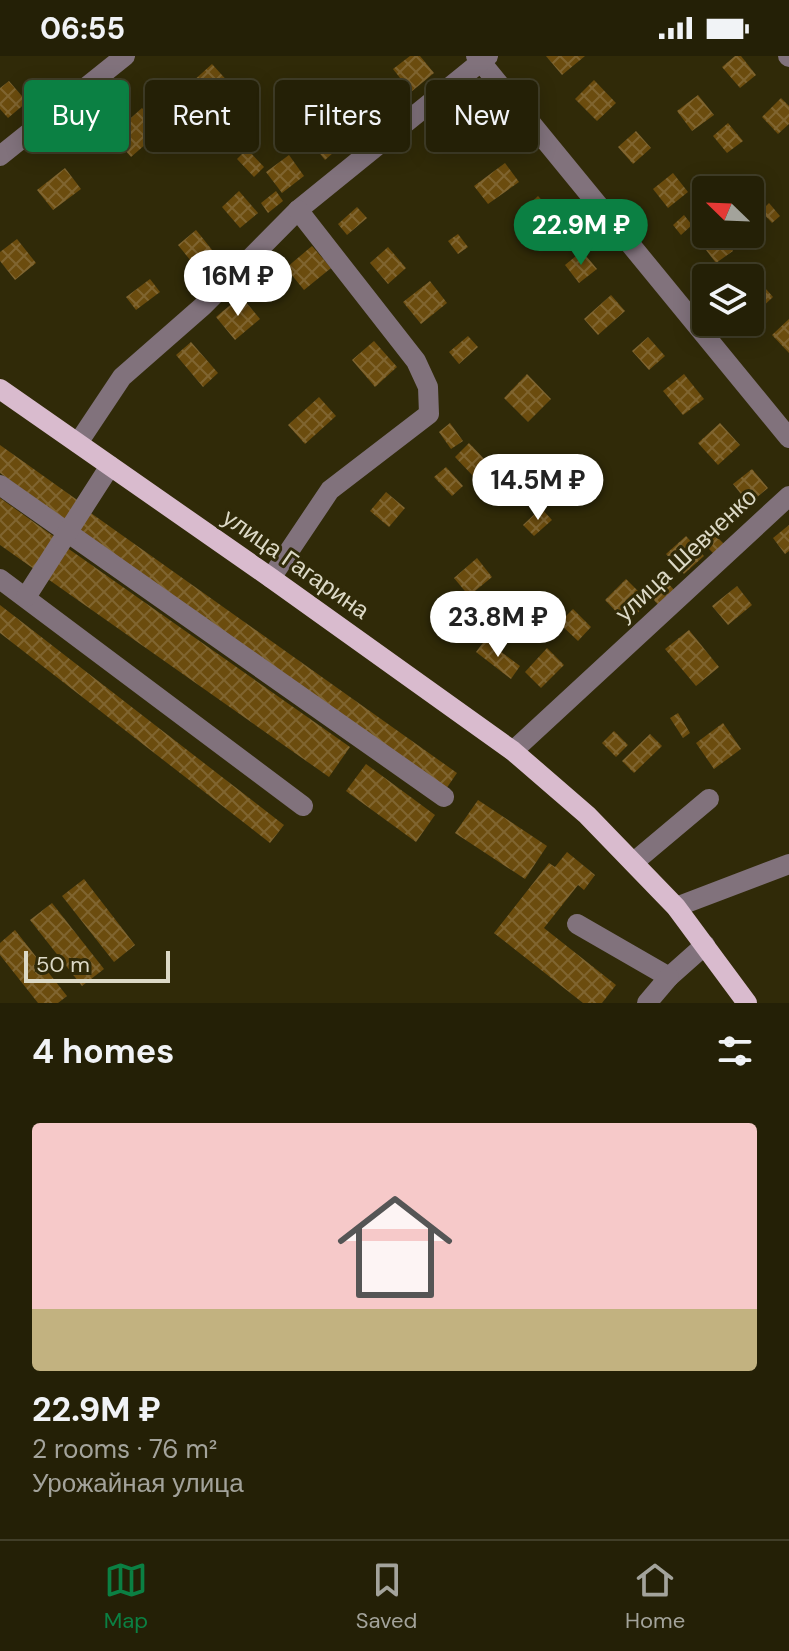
<!DOCTYPE html>
<meta charset="utf-8">
<style>
body{margin:0;font-family:"DM Sans",sans-serif;background:#2c2810;color:#f1f3f6;height:100vh;display:flex;flex-direction:column;font-size:30px;white-space:nowrap}
*{box-sizing:border-box;margin:0}
p{font-size:26px;color:#a3a39b}
.icon{flex:none;width:44px;height:44px;fill:none;stroke:currentColor;stroke-width:2;stroke-linecap:round;stroke-linejoin:round}
.map{position:relative;height:947px;overflow:hidden}
.sheet{display:flex;flex-direction:column;background:#242006;flex:1}
.sheet>*{flex:none}
.banner{position:absolute;left:24px;top:24px;width:742px;height:72px;display:flex;gap:16px}
.needle{width:52px;rotate:293deg}
.controls{position:absolute;left:692px;top:120px;display:grid;gap:16px}
.controls a{display:grid;place-items:center;width:72px;height:72px;border-radius:8px;background:#242006;box-shadow:0 4px 20px #0003,0 0 0 2px #413e28;font-size:40px}
.scale{position:absolute;left:24px;bottom:20px;width:146px;box-sizing:border-box;padding-left:8px;border:4px solid #dcd9c6;border-top:0;font-size:22px;line-height:28px;white-space:nowrap;color:#dcd9c6;-webkit-text-stroke:6px #302a08;paint-order:stroke}
.price{position:absolute;translate:-50% -68px;padding:0 18px;border-radius:28px;background:#fff;color:#222;font-size:26px;line-height:52px;filter:drop-shadow(0 2px 4px #0008)}
.price::after{content:'';position:absolute;left:50%;top:48px;width:24px;height:18px;margin-left:-12px;background:inherit;clip-path:polygon(0 0,100% 0,50% 100%)}
.price.on{background:#0b8043;color:#fff}
ul{padding:0;list-style:none}
li{display:grid;align-content:center;gap:16px;height:424px;padding:0 32px}
li+li{border-top:2px solid #413e28}
li span{display:grid;place-items:center;height:248px;border-radius:8px;color:#555}
li>.icon{margin-inline-start:auto}
span .icon{width:144px;height:144px;fill:#fffc;stroke-width:1}
li b{font-size:34px}
h2{display:flex;justify-content:space-between;align-items:center;height:96px;padding:0 32px;font-size:34px}
.chip{padding:0 28px;border-radius:8px;background:#242006;box-shadow:0 4px 20px #0003,0 0 0 2px #413e28;font-size:28px;line-height:72px}
.chip.on{background:#0b8043;color:#fff}
.status{display:flex;justify-content:space-between;align-items:center;height:56px;padding:0 40px;background:#242006;direction:ltr}
.status svg{height:22px;fill:currentColor}
.tab-bar{display:flex;justify-content:space-around;align-items:center;height:112px;border-top:2px solid #413e28;background:#242006;font-size:22px;color:#a3a39b}
.tab-bar a{display:grid;justify-items:center;gap:4px}
.tab-bar .on{color:#0b8043}
.map>svg:first-child{display:block}
.building{fill:url(#building-cross-hatch)}
.lines{fill:none;stroke-linecap:round;stroke-linejoin:round}
.minor{stroke:#81727c;stroke-width:20}
.major{stroke:#d9bbce;stroke-width:20}
.labels{text-anchor:middle;stroke-width:6;stroke-linejoin:round;paint-order:stroke}
.street-label{font-size:24px;fill:#dcd9c6;stroke:#302a08}
</style>
<div class="status"><b>06:55</b><svg viewBox="0 0 49 12"><path d="M0 12V9h3v3zM5 12V6h3v6zM10 12V3h3v9zM15 12V0h3v12zM26 1h20v11H26zM47 4h2v5h-2z"/></svg></div>
<div class="map">
<svg width="789" height="947" viewBox="0 0 789 947">
<defs>
<pattern id="building-cross-hatch" width="8" height="8" patternUnits="userSpaceOnUse" patternTransform="scale(2)"><rect width="8" height="8" fill="#6b4c0e"/><path d="M0 0l8 8M0 8l8-8" fill="none" stroke="#806530"/></pattern>
</defs>
<rect width="100%" height="100%" fill="#302a08"/>
<!-- building -->
<g class="building">
<path d="M 410,0 L 420,0 L 434,17 L 411,36 L 393,13 Z"/>
<path d="M 546,0 L 585,0 L 562,19 Z"/>
<path d="M 735,0 L 741,0 L 756,19 L 740,32 L 722,11 Z"/>
<path d="M 212,8 L 231,29 L 200,58 L 180,37 Z"/>
<path d="M 594,24 L 616,47 L 597,65 L 575,43 Z"/>
<path d="M 9,25 L 27,46 L 8,62 L 0,53 L 0,32 Z"/>
<path d="M 360,30 L 385,63 L 376,70 L 351,37 Z"/>
<path d="M 698,39 L 714,59 L 692,75 L 677,55 Z"/>
<path d="M 781,42 L 789,50 L 789,68 L 778,78 L 762,61 Z"/>
<path d="M 142,52 L 162,74 L 131,101 L 112,79 Z"/>
<path d="M 469,59 L 481,72 L 465,87 L 453,73 Z"/>
<path d="M 728,67 L 743,85 L 727,97 L 713,80 Z"/>
<path d="M 329,74 L 342,89 L 325,104 L 312,88 Z"/>
<path d="M 636,75 L 651,92 L 633,108 L 618,91 Z"/>
<path d="M 247,93 L 264,111 L 254,121 L 237,103 Z"/>
<path d="M 289,99 L 304,120 L 282,137 L 266,116 Z"/>
<path d="M 505,107 L 519,126 L 488,148 L 474,130 Z"/>
<path d="M 65,112 L 81,133 L 53,154 L 37,134 Z"/>
<path d="M 673,117 L 688,136 L 668,152 L 653,133 Z"/>
<path d="M 239,135 L 258,157 L 240,172 L 222,151 Z"/>
<path d="M 276,135 L 283,145 L 268,157 L 261,147 Z"/>
<path d="M 538,140 L 555,159 L 535,176 L 519,158 Z"/>
<path d="M 769,147 L 780,160 L 772,167 L 761,155 Z"/>
<path d="M 357,151 L 367,162 L 347,179 L 338,168 Z"/>
<path d="M 684,159 L 692,169 L 681,179 L 673,169 Z"/>
<path d="M 196,174 L 213,195 L 195,210 L 178,189 Z"/>
<path d="M 458,178 L 468,191 L 458,198 L 448,185 Z"/>
<path d="M 720,178 L 733,195 L 716,207 L 703,190 Z"/>
<path d="M 17,183 L 36,207 L 15,224 L 0,205 L 0,196 Z"/>
<path d="M 312,190 L 331,212 L 304,234 L 286,212 Z"/>
<path d="M 388,191 L 406,212 L 388,228 L 370,207 Z"/>
<path d="M 582,195 L 597,213 L 579,227 L 565,209 Z"/>
<path d="M 267,216 L 282,233 L 268,245 L 254,227 Z"/>
<path d="M 150,223 L 160,236 L 136,254 L 126,241 Z"/>
<path d="M 758,224 L 773,241 L 756,257 L 750,251 L 750,232 Z"/>
<path d="M 430,225 L 447,247 L 421,268 L 403,246 Z"/>
<path d="M 611,239 L 625,255 L 598,279 L 584,263 Z"/>
<path d="M 241,240 L 260,263 L 235,284 L 216,261 Z"/>
<path d="M 789,263 L 789,297 L 772,279 Z"/>
<path d="M 468,280 L 478,291 L 459,308 L 449,296 Z"/>
<path d="M 648,281 L 665,300 L 649,314 L 632,295 Z"/>
<path d="M 374,285 L 397,311 L 375,331 L 352,304 Z"/>
<path d="M 191,286 L 218,317 L 203,331 L 176,299 Z"/>
<path d="M 527,318 L 551,343 L 528,366 L 504,342 Z"/>
<path d="M 684,318 L 704,343 L 683,359 L 663,335 Z"/>
<path d="M 319,341 L 336,360 L 305,388 L 288,369 Z"/>
<path d="M 450,367 L 463,385 L 451,393 L 439,376 Z"/>
<path d="M 720,367 L 740,389 L 718,409 L 698,387 Z"/>
<path d="M 469,387 L 487,406 L 473,420 L 455,401 Z"/>
<path d="M 0,389 L 80,446 L 67,465 L 0,417 Z"/>
<path d="M 446,411 L 463,430 L 452,440 L 434,421 Z"/>
<path d="M 752,413 L 768,432 L 749,448 L 733,428 Z"/>
<path d="M 505,424 L 515,434 L 501,447 L 492,437 Z"/>
<path d="M 386,436 L 405,452 L 389,471 L 370,455 Z"/>
<path d="M 0,442 L 56,482 L 34,513 L 0,489 Z"/>
<path d="M 541,452 L 552,464 L 534,480 L 523,469 Z"/>
<path d="M 88,455 L 457,717 L 446,733 L 76,471 Z"/>
<path d="M 789,469 L 789,495 L 785,498 L 773,482 Z"/>
<path d="M 709,473 L 726,490 L 716,500 L 699,483 Z"/>
<path d="M 686,480 L 704,500 L 684,518 L 666,498 Z"/>
<path d="M 66,491 L 350,691 L 329,721 L 45,521 Z"/>
<path d="M 477,502 L 492,521 L 469,540 L 454,522 Z"/>
<path d="M 626,523 L 649,546 L 627,567 L 605,544 Z"/>
<path d="M 664,523 L 676,536 L 660,551 L 648,537 Z"/>
<path d="M 737,530 L 752,549 L 728,569 L 712,550 Z"/>
<path d="M 0,549 L 284,769 L 270,787 L 0,577 Z"/>
<path d="M 573,553 L 591,571 L 578,585 L 559,567 Z"/>
<path d="M 689,574 L 719,611 L 696,630 L 665,593 Z"/>
<path d="M 485,584 L 520,610 L 511,623 L 476,596 Z"/>
<path d="M 547,592 L 564,609 L 541,632 L 525,616 Z"/>
<path d="M 678,657 L 690,677 L 683,682 L 670,662 Z"/>
<path d="M 723,667 L 741,693 L 714,713 L 696,687 Z"/>
<path d="M 614,675 L 628,689 L 616,701 L 602,687 Z"/>
<path d="M 650,678 L 662,690 L 634,717 L 622,705 Z"/>
<path d="M 366,708 L 435,759 L 416,786 L 346,735 Z"/>
<path d="M 478,744 L 547,790 L 525,823 L 455,777 Z"/>
<path d="M 567,796 L 595,819 L 584,834 L 578,829 L 544,872 L 616,929 L 602,947 L 583,947 L 494,877 L 549,807 L 555,811 Z"/>
<path d="M 84,823 L 135,889 L 114,906 L 62,840 Z"/>
<path d="M 52,847 L 104,913 L 82,930 L 30,864 Z"/>
<path d="M 15,874 L 67,940 L 58,947 L 38,947 L 0,899 L 0,887 Z"/>
</g>
<g class="lines">
<!-- minor -->
<g class="minor">
<path d="M 476,0 L 789,382"/>
<path d="M 788,0 L 789,1"/>
<path d="M 0,100 L 125,0"/>
<path d="M 78,387 L 122,321 L 203,250 L 298,154 L 488,0"/>
<path d="M 0,429 L 444,741"/>
<path d="M 271,522 L 330,434 L 429,358 L 428,331 L 416,305 L 298,154"/>
<path d="M 0,523 L 303,750"/>
<path d="M 26,541 L 110,410"/>
<path d="M 513,695 L 789,440"/>
<path d="M 634,806 L 709,743"/>
<path d="M 676,851 L 789,808"/>
<path d="M 577,868 L 669,921 L 705,889"/>
<path d="M 647,947 L 669,921"/>
</g>
<!-- major -->
<path class="major" d="M 0,333 L 271,522 L 513,695 L 587,759 L 676,851 L 747,947"/>
</g>
<g class="labels">
<!-- street labels -->
<g class="street-label">
<text transform="translate(686 499) rotate(-43)" y="8">улица Шевченко</text>
<text transform="translate(296 508) rotate(35)" y="8">улица Гагарина</text>
</g>
</g>
</svg>
<div class="controls">
<a><svg class="needle" viewBox="-14 -14 28 28"><path d="M0-13l5 13h-10z" fill="#e53935"/><path d="M0 13l5-13h-10z" fill="#a3a39b"/></svg></a>
<a><svg class="icon" aria-label="layers" viewBox="0 0 24 24"><path d="M12 4l9 5-9 5-9-5zM3 14l9 5 9-5"/></svg></a>
</div>
<div class="scale">50 m</div>
<b class="price on" style="left:581px;top:211px">22.9M ₽</b>
<b class="price" style="left:238px;top:262px">16M ₽</b>
<b class="price" style="left:538px;top:466px">14.5M ₽</b>
<b class="price" style="left:498px;top:603px">23.8M ₽</b>
<div class="banner">
<a class="chip on">Buy</a>
<a class="chip">Rent</a>
<a class="chip">Filters</a>
<a class="chip">New</a>
</div>
</div>
<section class="sheet">
<h2>4 homes<svg class="icon" aria-label="filters" viewBox="0 0 24 24"><path d="M4 7h16M4 17h16"/><circle cx="9" cy="7" r="2"/><circle cx="15" cy="17" r="2"/></svg></h2>
<ul>
<li><span style="background:linear-gradient(#f6c9c9 75%,#c2b280 0)"><svg class="icon" aria-label="home" viewBox="0 0 24 24"><path d="M3 11l9-7 9 7M6 9v11h12V9"/></svg></span><div><b>22.9M ₽</b><p>2 rooms · 76 m²</p><p>Урожайная улица</p></div></li>
</ul>
</section>
<nav class="tab-bar">
<a class="on"><svg class="icon" aria-label="map" viewBox="0 0 24 24"><path d="M3 6l6-2 6 2 6-2v14l-6 2-6-2-6 2zM9 4v14M15 6v14"/></svg>Map</a>
<a><svg class="icon" aria-label="saved" viewBox="0 0 24 24"><path d="M7 4h10v16l-5-4-5 4z"/></svg>Saved</a>
<a><svg class="icon" aria-label="home" viewBox="0 0 24 24"><path d="M3 11l9-7 9 7M6 9v11h12V9"/></svg>Home</a>
</nav>
